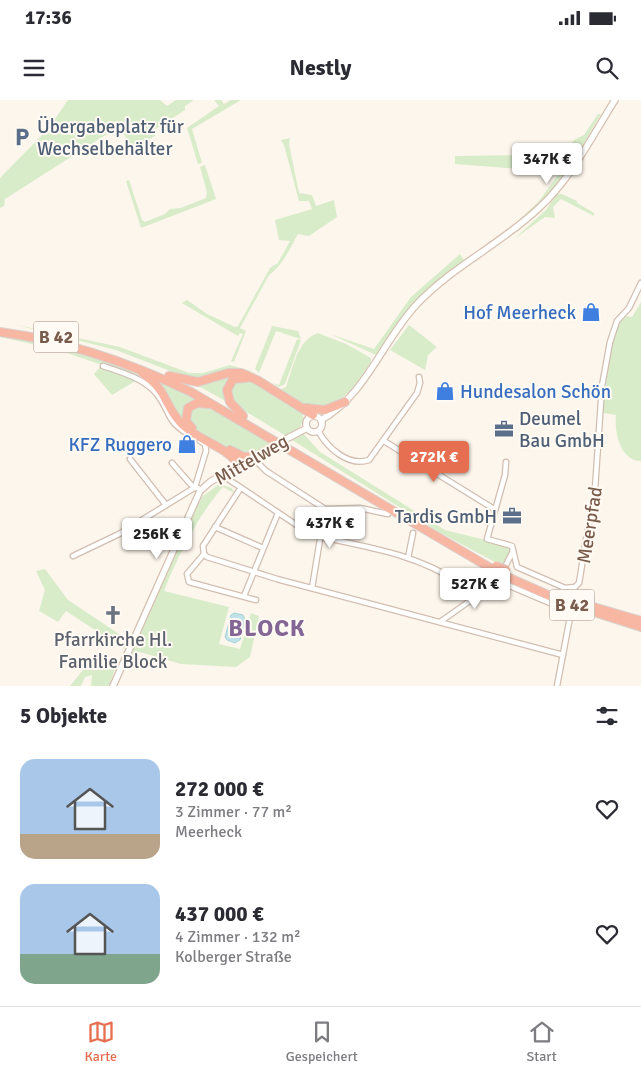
<!DOCTYPE html>
<html lang="de">
<meta charset="utf-8">
<style>
body{margin:0;font-family:Signika,sans-serif;background:#f2f2f3;color:#2b2b33;height:100vh;display:flex;flex-direction:column;font-size:19px;white-space:nowrap}
*{box-sizing:border-box;margin:0}
p{font-size:16px;color:#7c7c81}
.icon{flex:none;width:28px;height:28px;fill:none;stroke:currentColor;stroke-width:2;stroke-linecap:round;stroke-linejoin:round}
.map{position:relative;height:586px;overflow:hidden}
.sheet{display:flex;flex-direction:column;background:#fff;flex:1}
.sheet>*{flex:none}
.price{position:absolute;translate:-50% -42px;padding:0 11px;border-radius:5px;background:#fff;color:#222;font-size:16px;line-height:32px;filter:drop-shadow(0 1px 2px #0008)}
.price::after{content:'';position:absolute;left:50%;top:30px;width:15px;height:11px;margin-left:-8px;background:inherit;clip-path:polygon(0 0,100% 0,50% 100%)}
.price.selected{background:#e76f51;color:#fff}
ul{padding:0;list-style:none}
li{display:flex;align-items:center;gap:15px;height:125px;padding:0 20px}
li span{display:grid;place-items:center;flex:none;width:140px;height:100px;border-radius:15px;color:#555}
li>.icon{margin-inline-start:auto}
span .icon{width:60px;height:60px;fill:#fffc;stroke-width:1}
li b{font-size:21px}
h2{display:flex;justify-content:space-between;align-items:center;height:60px;padding:0 20px;font-size:21px}
.status{display:flex;justify-content:space-between;align-items:center;height:35px;padding:0 25px;background:#fff;direction:ltr}
.status svg{height:14px;fill:currentColor}
header{display:flex;justify-content:space-between;align-items:center;height:65px;padding:0 20px;background:#fff;font-size:22px;font-weight:700}
.tab-bar{display:flex;justify-content:space-around;align-items:center;height:70px;border-top:1px solid #e1e1e2;background:#fff;font-size:14px;color:#7c7c81}
.tab-bar a{display:grid;justify-items:center;gap:2px}
.tab-bar .selected{color:#e76f51}
.map>svg:first-child{display:block}
.green{fill:#d8ecc9}
.water{fill:#bfe3e8;stroke:#a5d3da}
.lines{fill:none;stroke-linecap:round;stroke-linejoin:round}
.street-casing{stroke:#d1beb0;stroke-width:7}
.secondary-casing{stroke:#d6c0b0;stroke-width:8}
.highway-casing{stroke:#dad1cd;stroke-width:10}
.street{stroke:#fff;stroke-width:4.5}
.secondary{stroke:#fff;stroke-width:5.5}
.highway{stroke:#f7b7a3;stroke-width:8}
.secondary-bridge-casing{stroke:#d6c0b0;stroke-width:8;stroke-linecap:butt}
.highway-bridge-casing{stroke:#dad1cd;stroke-width:10;stroke-linecap:butt}
.secondary-bridge{stroke:#fff;stroke-width:5.5}
.highway-bridge{stroke:#f7b7a3;stroke-width:8}
.labels{text-anchor:middle;stroke-width:4;stroke-linejoin:round;paint-order:stroke}
.shield{fill:#fffaf3;stroke:#a28b7f;stroke-width:1}
.shield-label{font-size:18px;font-weight:bold;fill:#7a5c4d}
.service-label{font-size:19px;fill:#4e5e75;stroke:#fffaf3;text-anchor:start}
.shop-label{font-size:19px;fill:#366cbe;stroke:#fffaf3;text-anchor:end}
.street-label{font-size:19px;fill:#7a5c4d;stroke:#fffaf3}
.worship-label{font-size:19px;fill:#5b616d;stroke:#fffaf3}
.district-label{font-size:24px;font-weight:bold;letter-spacing:1px;fill:#846695;stroke:#fffaf3}
</style>
<div class="status"><b>17:36</b><svg viewBox="0 0 49 12"><path d="M0 12V9h3v3zM5 12V6h3v6zM10 12V3h3v9zM15 12V0h3v12zM26 1h20v11H26zM47 4h2v5h-2z"/></svg></div>
<header><svg class="icon" aria-label="menu" viewBox="0 0 24 24"><path d="M4 6h16M4 12h16M4 18h16"/></svg>Nestly<svg class="icon" aria-label="search" viewBox="0 0 24 24"><circle cx="10" cy="10" r="6"/><path d="M15 15l6 6"/></svg></header>
<div class="map">
<svg width="641" height="586" viewBox="0 0 641 586">
<rect width="100%" height="100%" fill="#fdf6ec"/>
<!-- green -->
<g class="green">
<path d="M 68,0 L 160,0 L 167,6 L 176,0 L 194,0 L 185,6 L 185,10 L 154,30 L 156,35 L 135,49 L 118,27 L 5,99 L 4,106 L 0,108 L 0,78 L 48,29 Z"/>
<path d="M 214,0 L 221,0 L 224,4 L 231,0 L 241,0 L 192,29 L 202,63 L 198,64 L 187,28 L 219,6 Z"/>
<path d="M 598,14 L 601,14 C 578,52 557,97 518,121 L 539,101 L 560,72 L 455,64 L 455,56 L 520,55 L 560,58 L 574,40 L 584,35 Z"/>
<path d="M 290,38 L 289,44 L 299,93 L 312,95 L 316,106 L 334,100 L 337,117 L 309,136 L 298,134 C 290,148 283,165 269,175 L 240,228 L 246,231 L 234,262 L 231,261 L 243,234 L 240,233 L 238,236 L 182,203 L 187,200 L 207,214 L 235,227 L 238,226 L 270,168 L 278,163 L 290,141 L 279,140 L 275,120 L 312,109 L 309,101 L 299,101 L 284,45 L 281,40 Z"/>
<path d="M 205,65 L 216,99 L 141,128 L 126,81 L 129,80 L 142,120 L 145,122 L 165,114 L 170,109 L 181,108 L 206,98 L 207,92 L 200,67 Z"/>
<path d="M 557,94 L 562,94 L 577,101 L 577,103 L 594,113 L 594,116 L 561,99 L 553,107 L 555,118 L 545,117 L 514,139 L 546,110 Z"/>
<path d="M 460,154 L 464,160 C 426,188 402,217 376,255 L 330,234 L 374,249 L 411,197 Z"/>
<path d="M 641,202 L 641,361 C 620,361 614,331 616,315 L 603,313 L 603,308 L 612,239 L 616,226 L 627,216 L 632,217 Z"/>
<path d="M 13,224 L 120,247 L 189,273 L 203,273 L 230,265 L 251,271 L 249,273 L 199,279 L 178,274 L 116,250 Z"/>
<path d="M 409,225 L 437,247 L 428,255 L 425,270 L 390,250 Z"/>
<path d="M 272,226 L 298,231 L 301,239 L 276,231 L 259,273 L 255,269 Z"/>
<path d="M 318,233 L 346,244 L 371,258 L 371,262 C 356,285 337,315 306,306 C 296,303 287,295 279,290 L 286,287 C 293,268 297,240 318,233 Z"/>
<path d="M 0,234 C 31,239 134,262 153,283 C 162,293 166,307 174,316 C 182,326 193,334 202,343 L 177,329 L 155,293 L 137,280 L 112,295 L 94,274 L 102,265 L 55,249 L 0,237 Z"/>
<path d="M 297,239 L 301,240 L 285,284 L 279,287 L 273,283 L 279,285 Z"/>
<path d="M 231,274 L 229,303 L 195,284 Z"/>
<path d="M 154,278 L 200,301 L 194,302 L 185,324 Z"/>
<path d="M 249,280 L 302,313 L 304,319 L 299,329 L 286,336 L 240,308 L 230,295 L 232,282 Z"/>
<path d="M 197,305 L 210,307 L 272,344 C 266,348 258,353 251,355 C 236,357 199,334 189,323 L 190,310 Z"/>
<path d="M 303,333 L 320,352 L 445,430 L 510,446 L 512,451 L 504,467 L 439,432 L 292,340 Z"/>
<path d="M 219,384 L 232,388 L 234,393 L 223,387 C 199,414 177,457 164,491 L 229,507 L 219,544 L 240,549 L 251,513 L 259,516 L 250,557 L 236,567 L 181,564 L 140,552 L 128,561 L 192,417 L 202,397 Z"/>
<path d="M 45,469 L 68,500 L 128,540 L 124,549 L 66,511 L 58,522 L 39,511 L 45,490 L 36,471 Z"/>
<path d="M 115,569 L 109,586 L 91,586 L 92,575 L 85,577 L 81,586 L 70,586 L 83,570 Z"/>
</g>
<!-- water -->
<path class="water" d="M 234,513 L 243,515 L 245,519 L 240,540 L 235,543 L 227,540 L 225,537 L 231,515 Z"/>
<g class="lines">
<!-- street casing -->
<g class="street-casing">
<g id="street">
<path d="M 103,266 C 121,272 143,278 156,293 C 173,314 163,320 193,337"/>
<path d="M 318,331 C 328,348 348,367 369,360 L 417,293 L 420,283 L 419,277"/>
<path d="M 384,341 L 494,409"/>
<path d="M 130,359 L 166,405"/>
<path d="M 506,362 L 505,375 L 487,439 L 512,446 L 517,467 L 565,488 L 575,487 L 579,483 C 584,456 586,429 594,404 L 602,286 L 610,242 L 617,221 L 629,208 L 641,183"/>
<path d="M 172,363 L 194,388"/>
<path d="M 258,363 L 266,371 L 325,409 L 360,408 L 388,414"/>
<path d="M 222,375 L 298,426 L 322,433"/>
<path d="M 195,387 L 206,351 L 205,344 L 200,341"/>
<path d="M 240,389 L 203,446 L 204,454 L 207,457 L 277,479 L 563,555"/>
<path d="M 215,427 L 263,448"/>
<path d="M 321,437 C 368,447 419,455 459,483 L 466,482 L 467,489 L 460,489 L 459,483"/>
<path d="M 204,454 L 187,474 L 189,482 L 256,500"/>
<path d="M 73,456 L 119,434 L 194,388 L 198,388"/>
<path d="M 408,458 L 413,433"/>
<path d="M 498,481 L 571,512 L 557,586"/>
<path d="M 312,488 L 325,409"/>
<path d="M 244,496 L 278,413"/>
<path d="M 440,522 L 498,481 L 513,451"/>
</g>
</g>
<!-- secondary casing -->
<g class="secondary-casing">
<g id="secondary">
<circle cx="314" cy="324" r="8"/>
<path d="M 321,320 C 366,295 383,240 417,204 C 453,166 501,144 539,108 C 571,79 592,36 615,0"/>
<path d="M 290,337 L 307,328"/>
<path d="M 113,586 L 200,391 L 210,382 L 273,346"/>
</g>
</g>
<!-- highway casing -->
<g class="highway-casing">
<g id="highway">
<path d="M 0,232 C 67,241 130,263 191,292 L 499,473"/>
<path d="M 143,274 C 168,290 165,309 183,325 C 200,342 225,345 239,365"/>
<path d="M 169,276 L 198,282 L 228,273 L 241,273 L 257,280 L 313,315"/>
<path d="M 306,308 L 325,310 L 345,302"/>
<path d="M 243,316 L 230,302 L 227,290 L 233,279 L 246,278"/>
<path d="M 192,328 L 186,321 L 188,308 L 197,303 L 209,304"/>
<path d="M 230,350 L 244,357 L 257,356"/>
<path d="M 505,476 L 566,503 L 641,527"/>
<path d="M 590,506 L 641,521"/>
</g>
</g>
<!-- street -->
<use href="#street" class="street"/>
<!-- secondary -->
<use href="#secondary" class="secondary"/>
<!-- highway -->
<use href="#highway" class="highway"/>
<!-- secondary-bridge casing -->
<g class="secondary-bridge-casing">
<path id="secondary-bridge" d="M 273,346 L 290,337"/>
</g>
<!-- highway-bridge casing -->
<g class="highway-bridge-casing">
<path id="highway-bridge" d="M 496,466 L 506,470"/>
</g>
<!-- secondary-bridge -->
<use href="#secondary-bridge" class="secondary-bridge"/>
<!-- highway-bridge -->
<use href="#highway-bridge" class="highway-bridge"/>
</g>
<!-- icons -->
<defs>
<g id="parking-bare" transform="scale(1.5)"><path d="M-3.5-5.5H1a3.5 3.5 0 0 1 0 7H-1V5.5H-3.5ZM-1-3.4V-.6H.8a1.4 1.4 0 0 0 0-2.8Z" fill="#5c6f8a" stroke="#fffaf3" stroke-width="2.5" paint-order="stroke"/></g>
<g id="shop-bare" transform="scale(1.5)"><path d="M-5-2.5h2.3a2.7 3.5 0 0 1 5.4 0H5L5.5 6h-11ZM-1.5-2.5h3a1.5 2.3 0 0 0-3 0Z" fill="#3f7fe0" stroke="#fffaf3" stroke-width="2.5" paint-order="stroke"/></g>
<g id="office-bare" transform="scale(1.5)"><path d="M-6-3h4V-5.5h4V-3h4V5H-6ZM-1-4.5V-3h2v-1.5ZM-6 0V1H6V0Z" fill="#5c6f8a" stroke="#fffaf3" stroke-width="2.5" paint-order="stroke"/></g>
<g id="church-bare" transform="scale(1.5)"><path d="M-1.2-6h2.4v3.5h3.3v2.4h-3.3V6h-2.4V-.1h-3.3v-2.4h3.3Z" fill="#6b7280" stroke="#fffaf3" stroke-width="2.5" paint-order="stroke"/></g>
</defs>
<g fill-rule="evenodd">
<use href="#parking-bare" x="22" y="37"/>
<use href="#shop-bare" x="591" y="212"/>
<use href="#shop-bare" x="445" y="291"/>
<use href="#office-bare" x="504" y="329"/>
<use href="#shop-bare" x="187" y="344"/>
<use href="#office-bare" x="512" y="416"/>
<use href="#church-bare" x="113" y="515"/>
</g>
<g class="labels">
<!-- shield labels -->
<g class="shield">
<rect x="33.5" y="221.5" width="45" height="31" rx="4"/>
<rect x="549.5" y="489.5" width="45" height="31" rx="4"/>
</g>
<g class="shield-label">
<text x="56" y="243">B 42</text>
<text x="572" y="511">B 42</text>
</g>
<!-- service labels -->
<g class="service-label">
<text x="37" y="33">Übergabeplatz für<tspan x="37" dy="22">Wechselbehälter</tspan></text>
<text x="519" y="325">Deumel<tspan x="519" dy="22">Bau GmbH</tspan></text>
<text x="497" y="423" text-anchor="end">Tardis GmbH</text>
</g>
<!-- shop labels -->
<g class="shop-label">
<text x="576" y="219">Hof Meerheck</text>
<text x="460" y="298" text-anchor="start">Hundesalon Schön</text>
<text x="172" y="351">KFZ Ruggero</text>
</g>
<!-- street labels -->
<g class="street-label">
<text transform="translate(251 359) rotate(-30)" y="7">Mittelweg</text>
<text transform="translate(589 425) rotate(-81)" y="7">Meerpfad</text>
</g>
<!-- worship labels -->
<g class="worship-label">
<text x="113" y="546">Pfarrkirche Hl.<tspan x="113" dy="22">Familie Block</tspan></text>
</g>
<!-- district labels -->
<g class="district-label">
<text x="267" y="536">BLOCK</text>
</g>
</g>
</svg>
<b class="price" style="left:547px;top:85px">347K €</b>
<b class="price selected" style="left:434px;top:383px">272K €</b>
<b class="price" style="left:330px;top:449px">437K €</b>
<b class="price" style="left:157px;top:460px">256K €</b>
<b class="price" style="left:475px;top:510px">527K €</b>
</div>
<section class="sheet">
<h2>5 Objekte<svg class="icon" aria-label="filters" viewBox="0 0 24 24"><path d="M4 7h16M4 17h16"/><circle cx="9" cy="7" r="2"/><circle cx="15" cy="17" r="2"/></svg></h2>
<ul>
<li><span style="background:linear-gradient(#a9c7e8 75%,#b9a48a 0)"><svg class="icon" aria-label="home" viewBox="0 0 24 24"><path d="M3 11l9-7 9 7M6 9v11h12V9"/></svg></span><div><b>272 000 €</b><p>3 Zimmer · 77 m²</p><p>Meerheck</p></div><svg class="icon" aria-label="heart" viewBox="0 0 24 24"><path d="M12 20l-8-8c-3-5 5-10 8-4 3-6 11-1 8 4z"/></svg></li>
<li><span style="background:linear-gradient(#a9c7e8 70%,#7fa58c 0)"><svg class="icon" aria-label="home" viewBox="0 0 24 24"><path d="M3 11l9-7 9 7M6 9v11h12V9"/></svg></span><div><b>437 000 €</b><p>4 Zimmer · 132 m²</p><p>Kolberger Straße</p></div><svg class="icon" aria-label="heart" viewBox="0 0 24 24"><path d="M12 20l-8-8c-3-5 5-10 8-4 3-6 11-1 8 4z"/></svg></li>
</ul>
</section>
<nav class="tab-bar">
<a class="selected"><svg class="icon" aria-label="map" viewBox="0 0 24 24"><path d="M3 6l6-2 6 2 6-2v14l-6 2-6-2-6 2zM9 4v14M15 6v14"/></svg>Karte</a>
<a><svg class="icon" aria-label="saved" viewBox="0 0 24 24"><path d="M7 4h10v16l-5-4-5 4z"/></svg>Gespeichert</a>
<a><svg class="icon" aria-label="home" viewBox="0 0 24 24"><path d="M3 11l9-7 9 7M6 9v11h12V9"/></svg>Start</a>
</nav>
